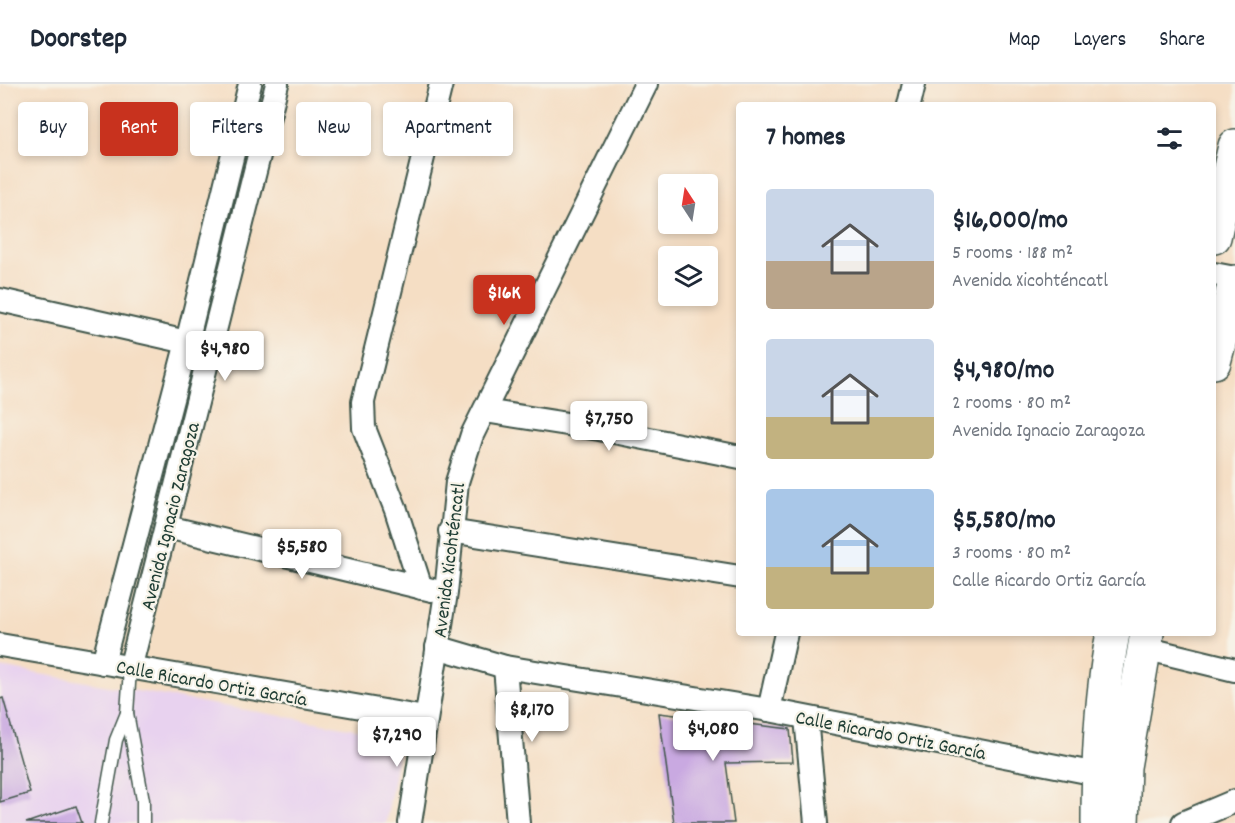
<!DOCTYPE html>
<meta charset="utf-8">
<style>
body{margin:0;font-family:Dekko,sans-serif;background:#f2f2f3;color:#1f2937;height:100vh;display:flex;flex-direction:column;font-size:22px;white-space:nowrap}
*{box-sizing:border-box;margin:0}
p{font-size:20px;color:#747a83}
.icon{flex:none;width:33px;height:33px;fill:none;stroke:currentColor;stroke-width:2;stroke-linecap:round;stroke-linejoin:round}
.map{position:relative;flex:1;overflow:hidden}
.sheet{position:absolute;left:736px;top:18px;width:480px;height:534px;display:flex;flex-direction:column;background:#fff;border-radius:6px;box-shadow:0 3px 9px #0003}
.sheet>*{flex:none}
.banner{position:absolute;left:18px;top:18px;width:570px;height:54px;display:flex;gap:12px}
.needle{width:39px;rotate:348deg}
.fabs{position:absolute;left:658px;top:90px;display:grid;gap:12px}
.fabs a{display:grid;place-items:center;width:60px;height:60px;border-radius:6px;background:#fff;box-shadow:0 3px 9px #0003;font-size:30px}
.price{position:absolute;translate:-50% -51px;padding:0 14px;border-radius:6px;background:#fff;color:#222;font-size:20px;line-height:39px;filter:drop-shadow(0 2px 3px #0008)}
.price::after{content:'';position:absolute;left:50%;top:36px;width:18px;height:14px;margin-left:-9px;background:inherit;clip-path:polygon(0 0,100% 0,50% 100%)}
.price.on{background:#c8321e;color:#fff}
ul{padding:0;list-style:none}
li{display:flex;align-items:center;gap:18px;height:150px;padding:0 30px}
li span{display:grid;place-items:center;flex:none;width:168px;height:120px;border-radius:6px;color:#555}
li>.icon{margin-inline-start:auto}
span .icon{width:72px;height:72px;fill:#fffc;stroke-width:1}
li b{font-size:26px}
h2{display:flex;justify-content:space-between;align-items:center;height:72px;padding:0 30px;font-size:26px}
.chip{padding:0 21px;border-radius:6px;background:#fff;box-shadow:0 3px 9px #0003;font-size:21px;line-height:54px}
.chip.on{background:#c8321e;color:#fff}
header{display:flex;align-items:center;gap:36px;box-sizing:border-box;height:84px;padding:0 30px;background:#fff;border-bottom:2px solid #e0e1e3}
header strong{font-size:28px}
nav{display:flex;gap:33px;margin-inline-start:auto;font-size:21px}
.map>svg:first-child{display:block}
.built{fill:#e8d2ef}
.building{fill:#c9a9e1}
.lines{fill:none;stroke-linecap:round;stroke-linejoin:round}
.service-casing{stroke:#3f554a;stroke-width:15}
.minor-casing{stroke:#3f554a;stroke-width:26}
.secondary-casing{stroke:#3f554a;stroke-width:36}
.service{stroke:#fff;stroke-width:12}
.minor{stroke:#fff;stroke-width:22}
.secondary{stroke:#fff;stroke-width:33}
.labels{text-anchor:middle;stroke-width:4.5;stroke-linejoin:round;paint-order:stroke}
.street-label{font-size:20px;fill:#1f3d34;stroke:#f7f3e8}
</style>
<header>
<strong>Doorstep</strong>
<nav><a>Map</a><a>Layers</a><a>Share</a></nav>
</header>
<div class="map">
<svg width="1235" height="739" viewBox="0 0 1235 739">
<rect width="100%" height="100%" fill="#f7f3e8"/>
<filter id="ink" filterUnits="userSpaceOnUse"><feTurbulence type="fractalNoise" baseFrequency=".0167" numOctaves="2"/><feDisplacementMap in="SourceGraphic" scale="12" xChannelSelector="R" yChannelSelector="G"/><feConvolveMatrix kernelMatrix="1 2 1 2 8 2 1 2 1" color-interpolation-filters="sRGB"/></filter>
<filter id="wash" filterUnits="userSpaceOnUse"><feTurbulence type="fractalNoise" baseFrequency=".008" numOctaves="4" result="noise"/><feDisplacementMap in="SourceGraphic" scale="24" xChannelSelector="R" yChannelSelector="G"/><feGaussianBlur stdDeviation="1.35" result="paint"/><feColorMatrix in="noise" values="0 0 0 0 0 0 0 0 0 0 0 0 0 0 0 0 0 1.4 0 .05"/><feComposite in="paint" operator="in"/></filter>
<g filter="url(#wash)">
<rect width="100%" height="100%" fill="#f5dec4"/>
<!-- built -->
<path class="built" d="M 0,583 L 401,653 L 386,739 L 0,739 Z"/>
<g id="blocks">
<!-- building -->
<g class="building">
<path d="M 3,614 L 30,709 L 0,718 L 0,615 Z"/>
<path d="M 659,629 L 790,645 L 793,678 L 726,679 L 734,739 L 674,739 Z"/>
<path d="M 76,722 L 82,739 L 26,739 Z"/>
</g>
</g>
</g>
<g filter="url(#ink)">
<use href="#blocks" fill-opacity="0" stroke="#3f554a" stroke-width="1.5"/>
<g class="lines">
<!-- service casing -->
<g class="service-casing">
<g id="service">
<path d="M 130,585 L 127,629 L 143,716 L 143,739"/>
<path d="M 101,739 L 116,656 L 127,629"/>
</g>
</g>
<!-- minor casing -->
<g class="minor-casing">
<g id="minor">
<path d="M 909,21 L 914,0"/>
<path d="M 1214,190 L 1235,194"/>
<path d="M 0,216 L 200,261"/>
<path d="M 485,327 L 599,345 L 740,373"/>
<path d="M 167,443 L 432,506"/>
<path d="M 450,447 L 740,493"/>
<path d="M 421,504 L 396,426 L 364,344 L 363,318 L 441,0"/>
<path d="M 0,561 L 425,634"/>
<path d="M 437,563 L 505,583 L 769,626 L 1097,690"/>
<path d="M 1144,564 L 1235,586"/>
<path d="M 103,579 L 187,258 L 250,0"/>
<path d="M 505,583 L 518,739"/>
<path d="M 130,585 L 277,0"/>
<path d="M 769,626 L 786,549"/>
<path d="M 806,634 L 816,739"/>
<path d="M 410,739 L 446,509 L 457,398 L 472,351 L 646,0"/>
<path d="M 1183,739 L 1235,717"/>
</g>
</g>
<!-- secondary casing -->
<g class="secondary-casing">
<g id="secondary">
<path d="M 1214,153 L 1235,62"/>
<path d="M 1214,278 L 1235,198"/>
<path d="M 1098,739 C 1098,676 1101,611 1113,549"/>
<path d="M 1122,739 L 1124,683 L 1147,549"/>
</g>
</g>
<!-- service -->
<use href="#service" class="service"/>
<!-- minor -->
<use href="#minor" class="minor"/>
<!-- secondary -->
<use href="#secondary" class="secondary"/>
</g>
</g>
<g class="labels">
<!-- street labels -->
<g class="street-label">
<text transform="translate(169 432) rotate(-76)" y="7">Avenida Ignacio Zaragoza</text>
<text transform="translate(448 476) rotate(-83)" y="7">Avenida Xicohténcatl</text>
<text transform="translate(212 598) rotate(10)" y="7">Calle Ricardo Ortiz García</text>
<text transform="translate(891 650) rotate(11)" y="7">Calle Ricardo Ortiz García</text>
</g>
</g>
</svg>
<div class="fabs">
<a><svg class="needle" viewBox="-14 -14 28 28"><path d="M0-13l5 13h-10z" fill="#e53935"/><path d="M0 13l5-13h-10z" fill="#747a83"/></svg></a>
<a><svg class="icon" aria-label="layers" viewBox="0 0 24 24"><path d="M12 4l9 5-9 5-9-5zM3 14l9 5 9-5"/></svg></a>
</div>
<b class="price on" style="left:504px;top:242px">$16K</b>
<b class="price" style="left:225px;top:298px">$4,980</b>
<b class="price" style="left:609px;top:368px">$7,750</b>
<b class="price" style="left:302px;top:496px">$5,580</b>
<b class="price" style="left:532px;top:659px">$8,170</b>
<b class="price" style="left:713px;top:678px">$4,080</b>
<b class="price" style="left:397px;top:684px">$7,290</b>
<div class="banner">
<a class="chip">Buy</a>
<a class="chip on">Rent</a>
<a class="chip">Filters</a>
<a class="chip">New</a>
<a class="chip">Apartment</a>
</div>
<section class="sheet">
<h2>7 homes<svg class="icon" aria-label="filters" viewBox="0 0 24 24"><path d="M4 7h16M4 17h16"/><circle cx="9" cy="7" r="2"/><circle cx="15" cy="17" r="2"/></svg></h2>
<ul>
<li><span style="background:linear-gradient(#c9d6e8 60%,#b9a48a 0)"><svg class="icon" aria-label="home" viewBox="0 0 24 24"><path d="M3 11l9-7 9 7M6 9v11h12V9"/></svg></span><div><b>$16,000/mo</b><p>5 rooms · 188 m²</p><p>Avenida Xicohténcatl</p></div></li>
<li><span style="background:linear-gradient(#c9d6e8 65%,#c2b280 0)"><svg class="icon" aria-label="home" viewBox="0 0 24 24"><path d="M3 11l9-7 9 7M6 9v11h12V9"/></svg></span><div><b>$4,980/mo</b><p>2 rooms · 80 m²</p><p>Avenida Ignacio Zaragoza</p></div></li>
<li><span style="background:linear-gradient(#a9c7e8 65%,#c2b280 0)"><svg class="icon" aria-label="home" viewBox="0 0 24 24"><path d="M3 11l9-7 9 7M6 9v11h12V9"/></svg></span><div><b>$5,580/mo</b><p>3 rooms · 80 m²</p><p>Calle Ricardo Ortiz García</p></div></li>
</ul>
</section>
</div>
